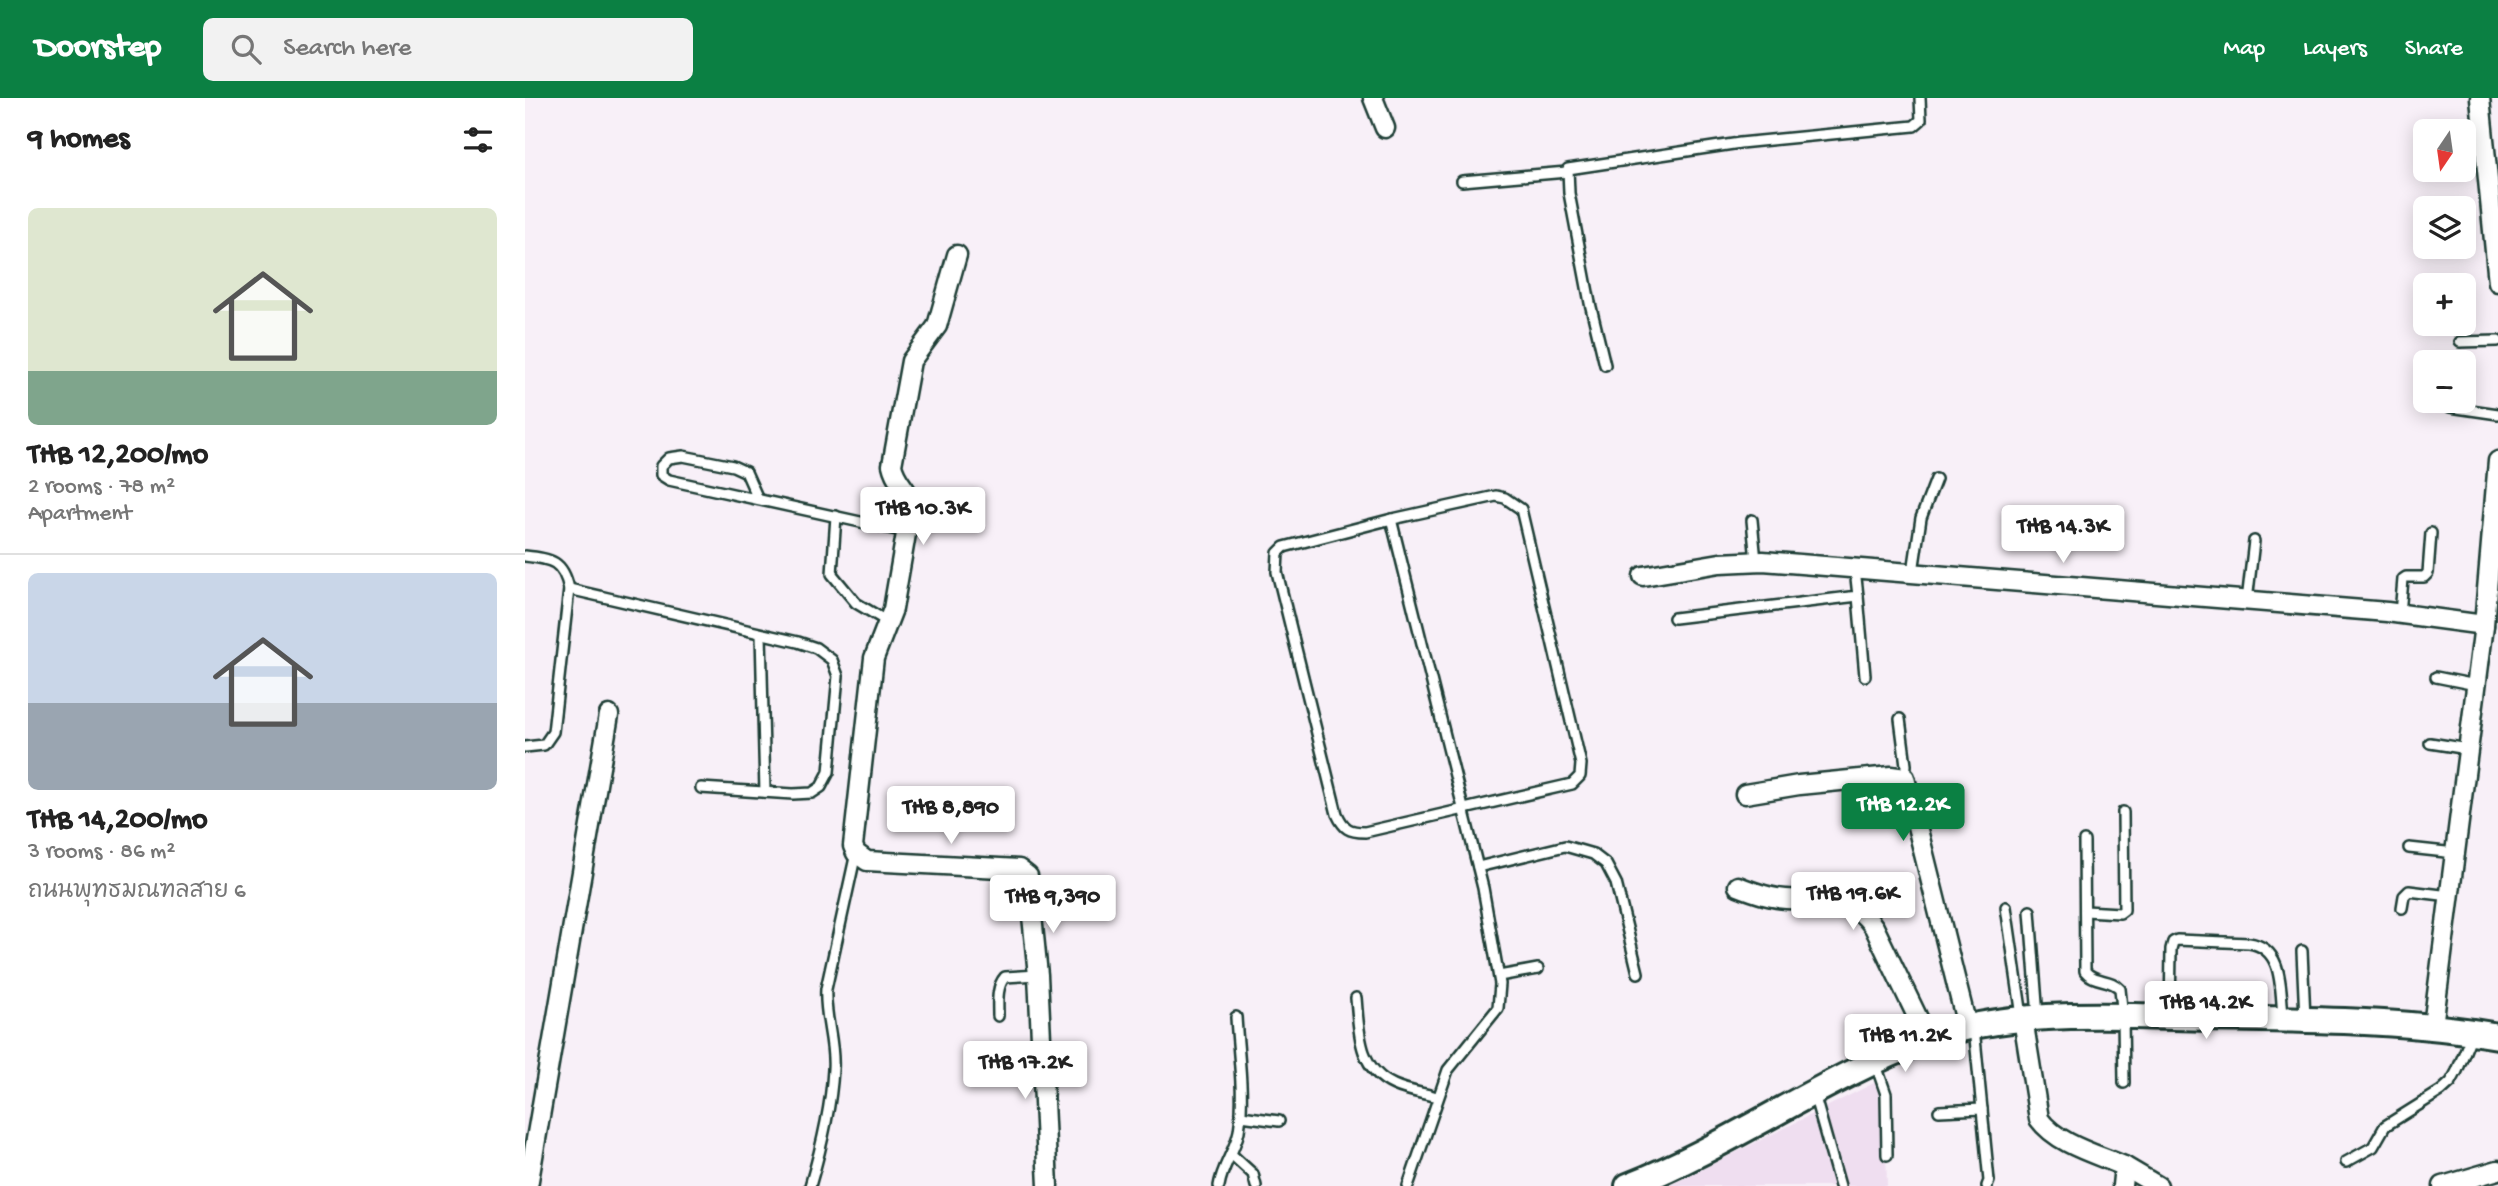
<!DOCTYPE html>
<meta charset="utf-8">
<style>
body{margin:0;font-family:"Gochi Hand","Playpen Sans Thai",sans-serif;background:#f2f2f2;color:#222;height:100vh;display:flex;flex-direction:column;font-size:26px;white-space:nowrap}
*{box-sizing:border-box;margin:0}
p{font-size:23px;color:#767676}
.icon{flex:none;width:38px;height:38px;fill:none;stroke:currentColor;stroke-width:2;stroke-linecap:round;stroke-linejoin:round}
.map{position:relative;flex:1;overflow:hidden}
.drawer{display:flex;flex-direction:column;background:#fff;width:525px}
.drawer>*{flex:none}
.needle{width:46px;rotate:193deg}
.fabs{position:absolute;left:1888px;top:21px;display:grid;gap:14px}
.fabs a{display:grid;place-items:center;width:63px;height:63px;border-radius:10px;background:#fff;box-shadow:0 4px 18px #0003;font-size:35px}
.price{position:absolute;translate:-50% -60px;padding:0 16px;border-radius:7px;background:#fff;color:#222;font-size:23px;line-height:46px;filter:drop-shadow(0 2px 4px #0008)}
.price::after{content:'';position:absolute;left:50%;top:42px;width:21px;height:16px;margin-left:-10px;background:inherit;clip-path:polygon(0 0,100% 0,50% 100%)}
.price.on{background:#0b8043;color:#fff}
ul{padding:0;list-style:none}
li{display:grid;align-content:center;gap:14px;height:371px;padding:0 28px}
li+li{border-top:2px solid #e0e0e0}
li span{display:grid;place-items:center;height:217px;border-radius:10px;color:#555}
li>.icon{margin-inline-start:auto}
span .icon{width:126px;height:126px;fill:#fffc;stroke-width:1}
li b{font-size:30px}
h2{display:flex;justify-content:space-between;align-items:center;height:84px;padding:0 28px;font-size:30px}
header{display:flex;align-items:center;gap:42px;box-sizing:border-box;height:98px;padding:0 35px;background:#0b8043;color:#fff}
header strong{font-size:33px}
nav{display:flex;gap:38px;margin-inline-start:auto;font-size:24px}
.search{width:490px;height:63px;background:#f2f2f2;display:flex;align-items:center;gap:18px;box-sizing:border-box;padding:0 24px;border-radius:10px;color:#767676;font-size:26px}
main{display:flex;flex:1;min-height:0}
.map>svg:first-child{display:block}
.built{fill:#efdef0}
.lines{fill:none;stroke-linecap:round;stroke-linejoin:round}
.lane-casing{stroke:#1f3d34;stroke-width:14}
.street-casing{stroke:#1f3d34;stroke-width:23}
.secondary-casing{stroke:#1f3d34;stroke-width:30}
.lane{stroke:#fff;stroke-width:9}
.street{stroke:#fff;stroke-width:18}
.secondary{stroke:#fff;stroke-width:24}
</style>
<header>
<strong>Doorstep</strong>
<div class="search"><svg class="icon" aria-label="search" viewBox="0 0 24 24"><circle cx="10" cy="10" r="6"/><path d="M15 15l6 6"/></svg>Search here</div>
<nav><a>Map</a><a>Layers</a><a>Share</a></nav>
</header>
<main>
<section class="drawer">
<h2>9 homes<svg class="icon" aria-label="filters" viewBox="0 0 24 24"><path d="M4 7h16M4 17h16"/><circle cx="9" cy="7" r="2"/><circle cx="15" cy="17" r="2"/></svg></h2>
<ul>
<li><span style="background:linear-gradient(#dfe7d0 75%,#7fa58c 0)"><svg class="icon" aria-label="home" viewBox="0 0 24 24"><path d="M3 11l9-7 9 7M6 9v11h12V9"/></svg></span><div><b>THB 12,200/mo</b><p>2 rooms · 78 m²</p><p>Apartment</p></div></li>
<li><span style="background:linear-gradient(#c9d6e8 60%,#9aa5b1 0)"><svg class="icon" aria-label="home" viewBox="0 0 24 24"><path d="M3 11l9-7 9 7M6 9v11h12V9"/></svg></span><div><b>THB 14,200/mo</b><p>3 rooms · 86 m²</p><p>ถนนพุทธมณฑลสาย 6</p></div></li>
</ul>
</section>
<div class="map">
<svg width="1973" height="1088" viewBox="0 0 1973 1088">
<rect width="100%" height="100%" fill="#f8f0f8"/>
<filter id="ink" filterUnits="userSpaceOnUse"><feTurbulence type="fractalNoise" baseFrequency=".0143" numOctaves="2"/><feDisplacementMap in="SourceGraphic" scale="14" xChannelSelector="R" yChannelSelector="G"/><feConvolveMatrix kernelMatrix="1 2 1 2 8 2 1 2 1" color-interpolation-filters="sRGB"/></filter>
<g filter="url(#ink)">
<!-- built -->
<path class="built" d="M 1359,980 L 1362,1088 L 1144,1088 Z"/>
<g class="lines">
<!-- lane casing -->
<g class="lane-casing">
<g id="lane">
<path d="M 937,83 L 1042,74"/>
<path d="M 1935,244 L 1973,243"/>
<path d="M 1080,267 L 1065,205 L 1044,95 L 1043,71 L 1215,45 L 1389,28 L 1396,22 L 1395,0"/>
<path d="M 1925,309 L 1973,316"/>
<path d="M 971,398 L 980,400 L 996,411 L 1056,666 L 1055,678 L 1047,686 L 840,734 C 824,734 819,731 812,716 L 752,474 L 753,455 L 759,449 L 863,422 Z"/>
<path d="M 233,401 L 221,374 L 208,368 L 158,358 L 144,360 L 136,368 L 136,377 L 144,382 L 381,434"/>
<path d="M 311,418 L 307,476 L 331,505 L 363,524"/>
<path d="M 866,421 L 958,790 L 975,886 L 973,910 L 923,972 L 883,1088"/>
<path d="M 1227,422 L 1231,463"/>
<path d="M 0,458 C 27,461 38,463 44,491 L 28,634 L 19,647 L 0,649"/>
<path d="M 1388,474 L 1396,420 L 1411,381"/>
<path d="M 44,491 L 273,544 L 291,550 L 307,562 L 313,578 L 304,674 L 296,689 L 287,695 L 268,696 L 176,690"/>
<path d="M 1333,498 L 1340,578"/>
<path d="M 1722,503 L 1729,443"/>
<path d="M 1875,516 L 1878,481 L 1881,479 L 1899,479 L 1903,475 L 1906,435"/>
<path d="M 1149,520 L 1333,498 L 1330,471"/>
<path d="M 236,536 L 240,694"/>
<path d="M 1911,579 L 1951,587"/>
<path d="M 1375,621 L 1381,667 L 1380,680"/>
<path d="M 1905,645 L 1943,651"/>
<path d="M 1559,743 L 1560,873 C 1569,885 1586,880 1595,891 L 1598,919 L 1599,985"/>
<path d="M 1884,750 L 1930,755"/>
<path d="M 953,769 L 1040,748 L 1068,756 L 1081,766 L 1091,785 L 1113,875"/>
<path d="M 1481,809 L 1497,918"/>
<path d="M 1877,810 L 1879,798 L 1884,793 L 1925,798"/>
<path d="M 1505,813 L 1513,919"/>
<path d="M 1560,813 L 1595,815 L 1599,812 L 1598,714"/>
<path d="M 1777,853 L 1780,920"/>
<path d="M 974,878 L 1013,871"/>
<path d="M 831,900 C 834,933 833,971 869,987 C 882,993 898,995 912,999"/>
<path d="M 473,918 C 473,905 471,889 480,879 L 513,877"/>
<path d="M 1645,918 L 1646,851 L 1648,844 L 1652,842 L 1724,845 C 1759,850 1755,891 1758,918"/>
<path d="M 1449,930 L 1464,1083 L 1462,1088"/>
<path d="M 1351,967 L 1361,996 L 1362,1057"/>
<path d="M 1289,996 L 1315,1088"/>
<path d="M 1414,1013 L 1457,1011"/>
<path d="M 716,1018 L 754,1023"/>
<path d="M 706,1056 L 728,1076 L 731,1088"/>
<path d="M 1821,1064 L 1848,1049 L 1860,1028 L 1916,993 L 1926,984 L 1932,973 L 1947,936"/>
<path d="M 285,1088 C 296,1051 306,1010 308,971 C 310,944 299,918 301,891 L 331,755"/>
<path d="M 694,1088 C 697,1068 710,1053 714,1033 C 720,996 713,956 711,919"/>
</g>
</g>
<!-- street casing -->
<g class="street-casing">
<g id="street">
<path d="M 848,0 L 860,30"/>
<path d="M 1955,0 L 1973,184"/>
<path d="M 432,157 L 412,228 L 386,263 L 367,367 C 371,386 384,390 386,407 L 368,511 L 349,560 L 328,748 L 331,755 L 342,763 L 494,771 L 503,778 L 513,877 L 523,1088"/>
<path d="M 1118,478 L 1195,465 L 1238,463 L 1862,514 L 1959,527"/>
<path d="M 1220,696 L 1274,687 L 1366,678 L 1380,680 L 1442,928"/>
<path d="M 1213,788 C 1228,794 1244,800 1261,801 C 1301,803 1322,792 1349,829 L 1403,941"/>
<path d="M 1498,921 L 1514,1021 C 1532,1046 1571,1056 1599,1068 L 1597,1088"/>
<path d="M 1908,928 L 1959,527 L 1973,363"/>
<path d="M 1599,1068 L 1633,1088"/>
<path d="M 3,1088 L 84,617"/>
<path d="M 1918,1088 L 1973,1072"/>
</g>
</g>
<!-- secondary casing -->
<g class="secondary-casing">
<path id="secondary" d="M 1103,1088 C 1207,1047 1298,980 1403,941 C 1486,910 1594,918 1682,920 C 1779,922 1877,921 1973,938"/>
</g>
<!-- lane -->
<use href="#lane" class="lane"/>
<!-- street -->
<use href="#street" class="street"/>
<!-- secondary -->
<use href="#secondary" class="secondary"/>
</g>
</g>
</svg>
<div class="fabs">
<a><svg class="needle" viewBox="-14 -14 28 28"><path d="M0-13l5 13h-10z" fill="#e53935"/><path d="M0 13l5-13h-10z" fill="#767676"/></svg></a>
<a><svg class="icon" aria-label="layers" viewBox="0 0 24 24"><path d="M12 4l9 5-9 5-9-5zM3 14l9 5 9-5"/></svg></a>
<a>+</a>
<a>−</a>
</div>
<b class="price" style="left:398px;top:449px">THB 10.3K</b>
<b class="price" style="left:1538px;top:467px">THB 14.3K</b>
<b class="price on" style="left:1378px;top:745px">THB 12.2K</b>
<b class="price" style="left:426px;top:748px">THB 8,890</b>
<b class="price" style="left:1328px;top:834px">THB 19.6K</b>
<b class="price" style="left:528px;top:837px">THB 9,390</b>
<b class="price" style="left:1681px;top:943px">THB 14.2K</b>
<b class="price" style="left:1380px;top:976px">THB 11.2K</b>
<b class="price" style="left:500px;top:1003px">THB 17.2K</b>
</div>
</main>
